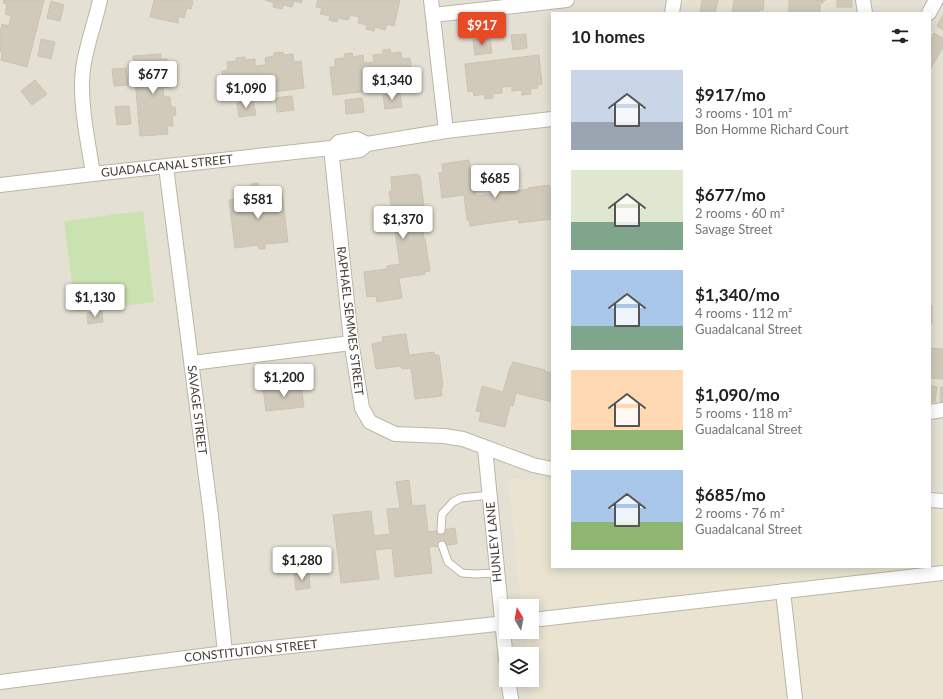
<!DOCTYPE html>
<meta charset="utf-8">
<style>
body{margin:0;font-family:Lato,sans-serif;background:#f6f6f6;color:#202124;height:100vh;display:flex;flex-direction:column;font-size:15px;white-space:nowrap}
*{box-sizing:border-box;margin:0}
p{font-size:13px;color:#757577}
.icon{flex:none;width:22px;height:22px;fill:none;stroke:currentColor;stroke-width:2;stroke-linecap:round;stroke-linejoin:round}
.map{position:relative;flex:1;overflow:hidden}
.sheet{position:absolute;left:551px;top:12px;width:380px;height:556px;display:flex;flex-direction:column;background:#fff;border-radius:0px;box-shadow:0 2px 10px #0003}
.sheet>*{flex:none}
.needle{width:26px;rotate:350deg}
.buttons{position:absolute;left:499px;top:599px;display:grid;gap:8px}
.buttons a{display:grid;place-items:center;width:40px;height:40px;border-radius:0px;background:#fff;box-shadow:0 2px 10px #0003;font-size:20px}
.price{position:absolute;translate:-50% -34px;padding:0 9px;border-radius:4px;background:#fff;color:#222;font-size:13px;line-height:26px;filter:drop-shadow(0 1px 2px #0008)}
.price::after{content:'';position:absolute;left:50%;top:24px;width:12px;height:9px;margin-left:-6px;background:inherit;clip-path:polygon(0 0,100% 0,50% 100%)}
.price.active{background:#e84a25;color:#fff}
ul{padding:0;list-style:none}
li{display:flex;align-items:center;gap:12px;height:100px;padding:0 20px}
li span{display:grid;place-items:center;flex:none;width:112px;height:80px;border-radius:0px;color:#555}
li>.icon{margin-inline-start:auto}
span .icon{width:48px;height:48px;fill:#fffc;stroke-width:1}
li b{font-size:17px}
h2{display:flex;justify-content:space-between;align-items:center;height:48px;padding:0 20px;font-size:17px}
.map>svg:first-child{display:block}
.residential{fill:#e4e0d3}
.education{fill:#e9e3d0}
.green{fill:#cae2b0}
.building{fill:#d1cabb;stroke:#ccc2af}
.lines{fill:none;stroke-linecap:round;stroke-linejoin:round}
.service-casing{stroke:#bbb6a8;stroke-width:9}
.minor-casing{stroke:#bbb6a8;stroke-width:16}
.service{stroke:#fff;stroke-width:7}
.minor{stroke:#fff;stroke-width:14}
.labels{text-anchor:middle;stroke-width:3;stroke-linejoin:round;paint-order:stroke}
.street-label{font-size:12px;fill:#433e35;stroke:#fff}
</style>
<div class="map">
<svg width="943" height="699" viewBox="0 0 943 699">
<rect width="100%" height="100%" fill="#f1eee5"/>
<!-- residential -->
<path class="residential" d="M 0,0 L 943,0 L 943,508 L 930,507 L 930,13 L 552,13 L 552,482 L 509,479 L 522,606 L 506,606 L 506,632 L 525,632 L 527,654 L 506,654 L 506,680 L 530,680 L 532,699 L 0,699 Z"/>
<!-- education -->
<path class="education" d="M 509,479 L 552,482 L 552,567 L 930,567 L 930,507 L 943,508 L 943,699 L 532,699 L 530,680 L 532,680 L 532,654 L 527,654 L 525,632 L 532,632 L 532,606 L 522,606 Z"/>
<!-- green -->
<path class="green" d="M 143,211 L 154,302 L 76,312 L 64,221 Z"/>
<!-- building -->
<g class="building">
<path d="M 4,0 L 44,0 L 27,67 L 1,60 L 2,52 L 0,51 L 0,33 L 2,24 L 9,26 L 11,16 L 5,14 L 7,4 L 3,3 Z"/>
<path d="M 154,0 L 190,0 L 193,1 L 191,9 L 187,8 L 184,18 L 179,16 L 178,23 L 150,17 Z"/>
<path d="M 265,0 L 302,0 L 301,3 L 294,1 L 292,7 L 283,5 L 282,9 L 273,7 L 274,3 Z"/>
<path d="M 318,0 L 400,0 L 394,26 L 387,24 L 385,30 L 375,27 L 374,31 L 366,29 L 367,25 L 358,23 L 359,17 L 350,15 L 348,20 L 338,18 L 337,22 L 329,20 L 330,16 L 320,14 L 322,8 L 316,7 Z"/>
<path d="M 702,0 L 718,0 L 715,13 L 700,13 Z"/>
<path d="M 734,0 L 764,0 L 763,10 L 760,10 L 759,13 L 732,13 Z"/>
<path d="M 789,0 L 826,0 L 823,0 L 823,3 L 820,3 L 820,13 L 789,13 Z"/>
<rect x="837" y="0" width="15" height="7"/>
<path d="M 51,1 L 64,5 L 60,21 L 47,18 Z"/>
<path d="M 943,15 L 943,30 L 937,26 Z"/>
<path d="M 934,33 L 943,38 L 943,47 L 930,70 L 930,39 Z"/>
<path d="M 526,34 L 527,48 L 513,50 L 511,35 Z"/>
<path d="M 490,38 L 492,53 L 475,55 L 473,40 Z"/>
<path d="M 41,39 L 55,42 L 51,59 L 38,56 Z"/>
<path d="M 390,49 L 391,53 L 401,52 L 402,59 L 410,58 L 413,86 L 333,95 L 330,67 L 335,67 L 335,59 L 345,58 L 344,54 L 352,53 L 353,57 L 363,55 L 364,63 L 374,62 L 373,55 L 383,54 L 383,50 Z"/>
<path d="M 283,52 L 283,55 L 293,54 L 294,62 L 301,61 L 304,88 L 225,98 L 222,71 L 228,70 L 227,62 L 236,61 L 236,58 L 245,57 L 245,60 L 255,59 L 255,66 L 266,65 L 265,58 L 274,56 L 274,53 Z"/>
<path d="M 161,54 L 161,59 L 167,59 L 168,69 L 172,69 L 172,77 L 169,77 L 169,87 L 163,88 L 164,97 L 170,97 L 171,107 L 175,107 L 176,115 L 172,116 L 173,126 L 167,126 L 168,134 L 140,136 L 133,56 Z"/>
<path d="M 539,55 L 542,84 L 537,85 L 538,88 L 530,89 L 531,94 L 522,95 L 522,90 L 512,91 L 512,86 L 502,87 L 502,93 L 492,94 L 493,98 L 485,99 L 484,94 L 474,96 L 473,91 L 468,92 L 465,64 Z"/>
<path d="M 126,68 L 128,85 L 114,86 L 112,69 Z"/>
<path d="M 35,80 L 47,94 L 32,105 L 21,91 Z"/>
<path d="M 400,93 L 402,107 L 385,109 L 383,95 Z"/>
<path d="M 292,96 L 294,110 L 277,112 L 275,98 Z"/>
<path d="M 362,98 L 364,112 L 346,114 L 345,100 Z"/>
<path d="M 253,100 L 256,115 L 239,117 L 237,103 Z"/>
<path d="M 129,106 L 131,124 L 117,125 L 115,107 Z"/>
<path d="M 469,160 L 472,182 L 474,181 L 476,196 L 529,189 L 528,188 L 549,185 L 550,188 L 552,187 L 552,219 L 519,223 L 518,219 L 470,226 L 469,220 L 467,220 L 464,195 L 442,198 L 439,173 L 443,173 L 442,164 Z"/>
<path d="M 418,174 L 418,176 L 420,176 L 426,222 L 422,223 L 424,239 L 425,239 L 430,271 L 425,272 L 425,274 L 399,278 L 402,298 L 377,302 L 376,296 L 367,297 L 364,272 L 387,269 L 387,266 L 400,264 L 389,192 L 392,191 L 391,177 Z"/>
<path d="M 258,183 L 260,197 L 282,194 L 288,242 L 265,244 L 265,249 L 259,249 L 258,245 L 235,248 L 229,200 L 253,197 L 251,184 Z"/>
<rect x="930" y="306" width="2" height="18"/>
<path d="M 102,311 L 103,322 L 88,324 L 87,313 Z"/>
<path d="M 406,334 L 409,355 L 434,352 L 434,355 L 439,355 L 443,387 L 441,387 L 442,396 L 415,399 L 411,368 L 402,369 L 401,366 L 376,369 L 372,344 L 381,342 L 383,341 L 382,337 Z"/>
<path d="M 930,348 L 943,349 L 943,379 L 930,378 Z"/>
<path d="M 513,362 L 545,370 L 544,371 L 552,373 L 552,402 L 516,393 L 513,406 L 510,405 L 505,427 L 479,421 L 481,412 L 476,411 L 482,386 L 503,392 L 510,367 L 511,367 Z"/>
<path d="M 301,384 L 304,407 L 266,411 L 263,388 Z"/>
<path d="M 930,386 L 937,387 L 935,402 L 930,401 Z"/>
<path d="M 941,387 L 943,387 L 943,402 L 940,401 Z"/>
<path d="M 409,480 L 412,506 L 425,505 L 428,532 L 455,528 L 457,544 L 429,547 L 432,573 L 395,577 L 392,548 L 375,550 L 379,579 L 341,583 L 333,515 L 371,511 L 374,536 L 390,534 L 387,509 L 400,508 L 396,482 Z"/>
<path d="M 309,572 L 310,588 L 296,590 L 294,574 Z"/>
</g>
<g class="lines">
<!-- service casing -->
<g class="service-casing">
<g id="service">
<path d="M 441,530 L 442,514 L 453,502 L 461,498 L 490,495"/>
<path d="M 442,545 L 448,562 L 462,573 L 475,574 L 497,573"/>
</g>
</g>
<!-- minor casing -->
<g class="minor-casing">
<g id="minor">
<path d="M 431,0 L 446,131"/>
<path d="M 863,0 L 865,13"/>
<path d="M 672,13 L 674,0"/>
<path d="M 929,13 L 936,0"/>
<path d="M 433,15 L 567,0"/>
<path d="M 334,147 L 339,153 L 360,150 L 367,144 L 446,131 L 552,119"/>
<path d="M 331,148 L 351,341 L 362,408 L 370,422 L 395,434 L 444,436 L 463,439 L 533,465 L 552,469"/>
<path d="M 166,167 L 211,516 L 225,653"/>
<path d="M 93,174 C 88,141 79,102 83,69 C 86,46 95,23 100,0"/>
<path d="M 0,185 L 93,174 L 331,148 L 334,147 L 339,142 L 357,139 L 367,144"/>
<path d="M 192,363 L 351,343"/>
<path d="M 930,412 L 943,410"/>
<path d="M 485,448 L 506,660"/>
<path d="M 930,500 L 943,501"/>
<path d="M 783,591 L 795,699"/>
<path d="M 532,620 L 943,573"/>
<path d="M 508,680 L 511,699"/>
<path d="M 0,682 L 225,653 L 506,623"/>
</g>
</g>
<!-- service -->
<use href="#service" class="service"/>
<!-- minor -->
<use href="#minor" class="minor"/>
</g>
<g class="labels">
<!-- street labels -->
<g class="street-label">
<text transform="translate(167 166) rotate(-6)" y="4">GUADALCANAL STREET</text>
<text transform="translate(350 321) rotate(83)" y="4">RAPHAEL SEMMES STREET</text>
<text transform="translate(197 410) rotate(83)" y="4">SAVAGE STREET</text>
<text transform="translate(494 542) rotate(-95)" y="4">HUNLEY LANE</text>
<text transform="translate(251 651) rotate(-6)" y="4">CONSTITUTION STREET</text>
</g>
</g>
</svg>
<div class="buttons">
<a><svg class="needle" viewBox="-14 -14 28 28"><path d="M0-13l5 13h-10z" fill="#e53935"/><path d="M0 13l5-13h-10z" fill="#757577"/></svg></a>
<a><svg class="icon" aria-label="layers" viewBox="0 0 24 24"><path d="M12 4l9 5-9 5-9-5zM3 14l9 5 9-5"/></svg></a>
</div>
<b class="price active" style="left:482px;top:46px">$917</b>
<b class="price" style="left:153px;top:95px">$677</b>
<b class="price" style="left:392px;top:101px">$1,340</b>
<b class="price" style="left:246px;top:109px">$1,090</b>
<b class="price" style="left:495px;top:199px">$685</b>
<b class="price" style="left:258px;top:220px">$581</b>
<b class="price" style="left:403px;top:240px">$1,370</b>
<b class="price" style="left:95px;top:318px">$1,130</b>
<b class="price" style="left:284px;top:398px">$1,200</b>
<b class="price" style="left:302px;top:581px">$1,280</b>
<section class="sheet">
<h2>10 homes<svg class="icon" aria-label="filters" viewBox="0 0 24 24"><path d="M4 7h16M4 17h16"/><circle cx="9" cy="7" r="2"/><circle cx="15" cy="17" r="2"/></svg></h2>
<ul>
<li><span style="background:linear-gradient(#c9d6e8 65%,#9aa5b1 0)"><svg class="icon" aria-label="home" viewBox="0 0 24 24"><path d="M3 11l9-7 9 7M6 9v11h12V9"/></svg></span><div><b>$917/mo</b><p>3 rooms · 101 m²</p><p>Bon Homme Richard Court</p></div></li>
<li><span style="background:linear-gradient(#dfe7d0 65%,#7fa58c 0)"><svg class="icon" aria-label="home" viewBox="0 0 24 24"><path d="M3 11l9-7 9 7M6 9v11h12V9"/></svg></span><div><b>$677/mo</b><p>2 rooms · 60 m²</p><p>Savage Street</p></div></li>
<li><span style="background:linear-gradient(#a9c7e8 70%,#7fa58c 0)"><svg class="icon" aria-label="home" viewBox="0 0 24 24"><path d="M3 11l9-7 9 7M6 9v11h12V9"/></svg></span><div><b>$1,340/mo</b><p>4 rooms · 112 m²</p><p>Guadalcanal Street</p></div></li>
<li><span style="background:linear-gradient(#ffd9b3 75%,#8fb573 0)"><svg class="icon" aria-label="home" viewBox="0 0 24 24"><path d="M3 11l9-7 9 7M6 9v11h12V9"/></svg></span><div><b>$1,090/mo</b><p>5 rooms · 118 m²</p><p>Guadalcanal Street</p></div></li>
<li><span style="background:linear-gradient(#a9c7e8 65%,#8fb573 0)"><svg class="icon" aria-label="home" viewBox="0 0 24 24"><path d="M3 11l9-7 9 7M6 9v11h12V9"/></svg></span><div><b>$685/mo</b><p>2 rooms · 76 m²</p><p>Guadalcanal Street</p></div></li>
</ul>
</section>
</div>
